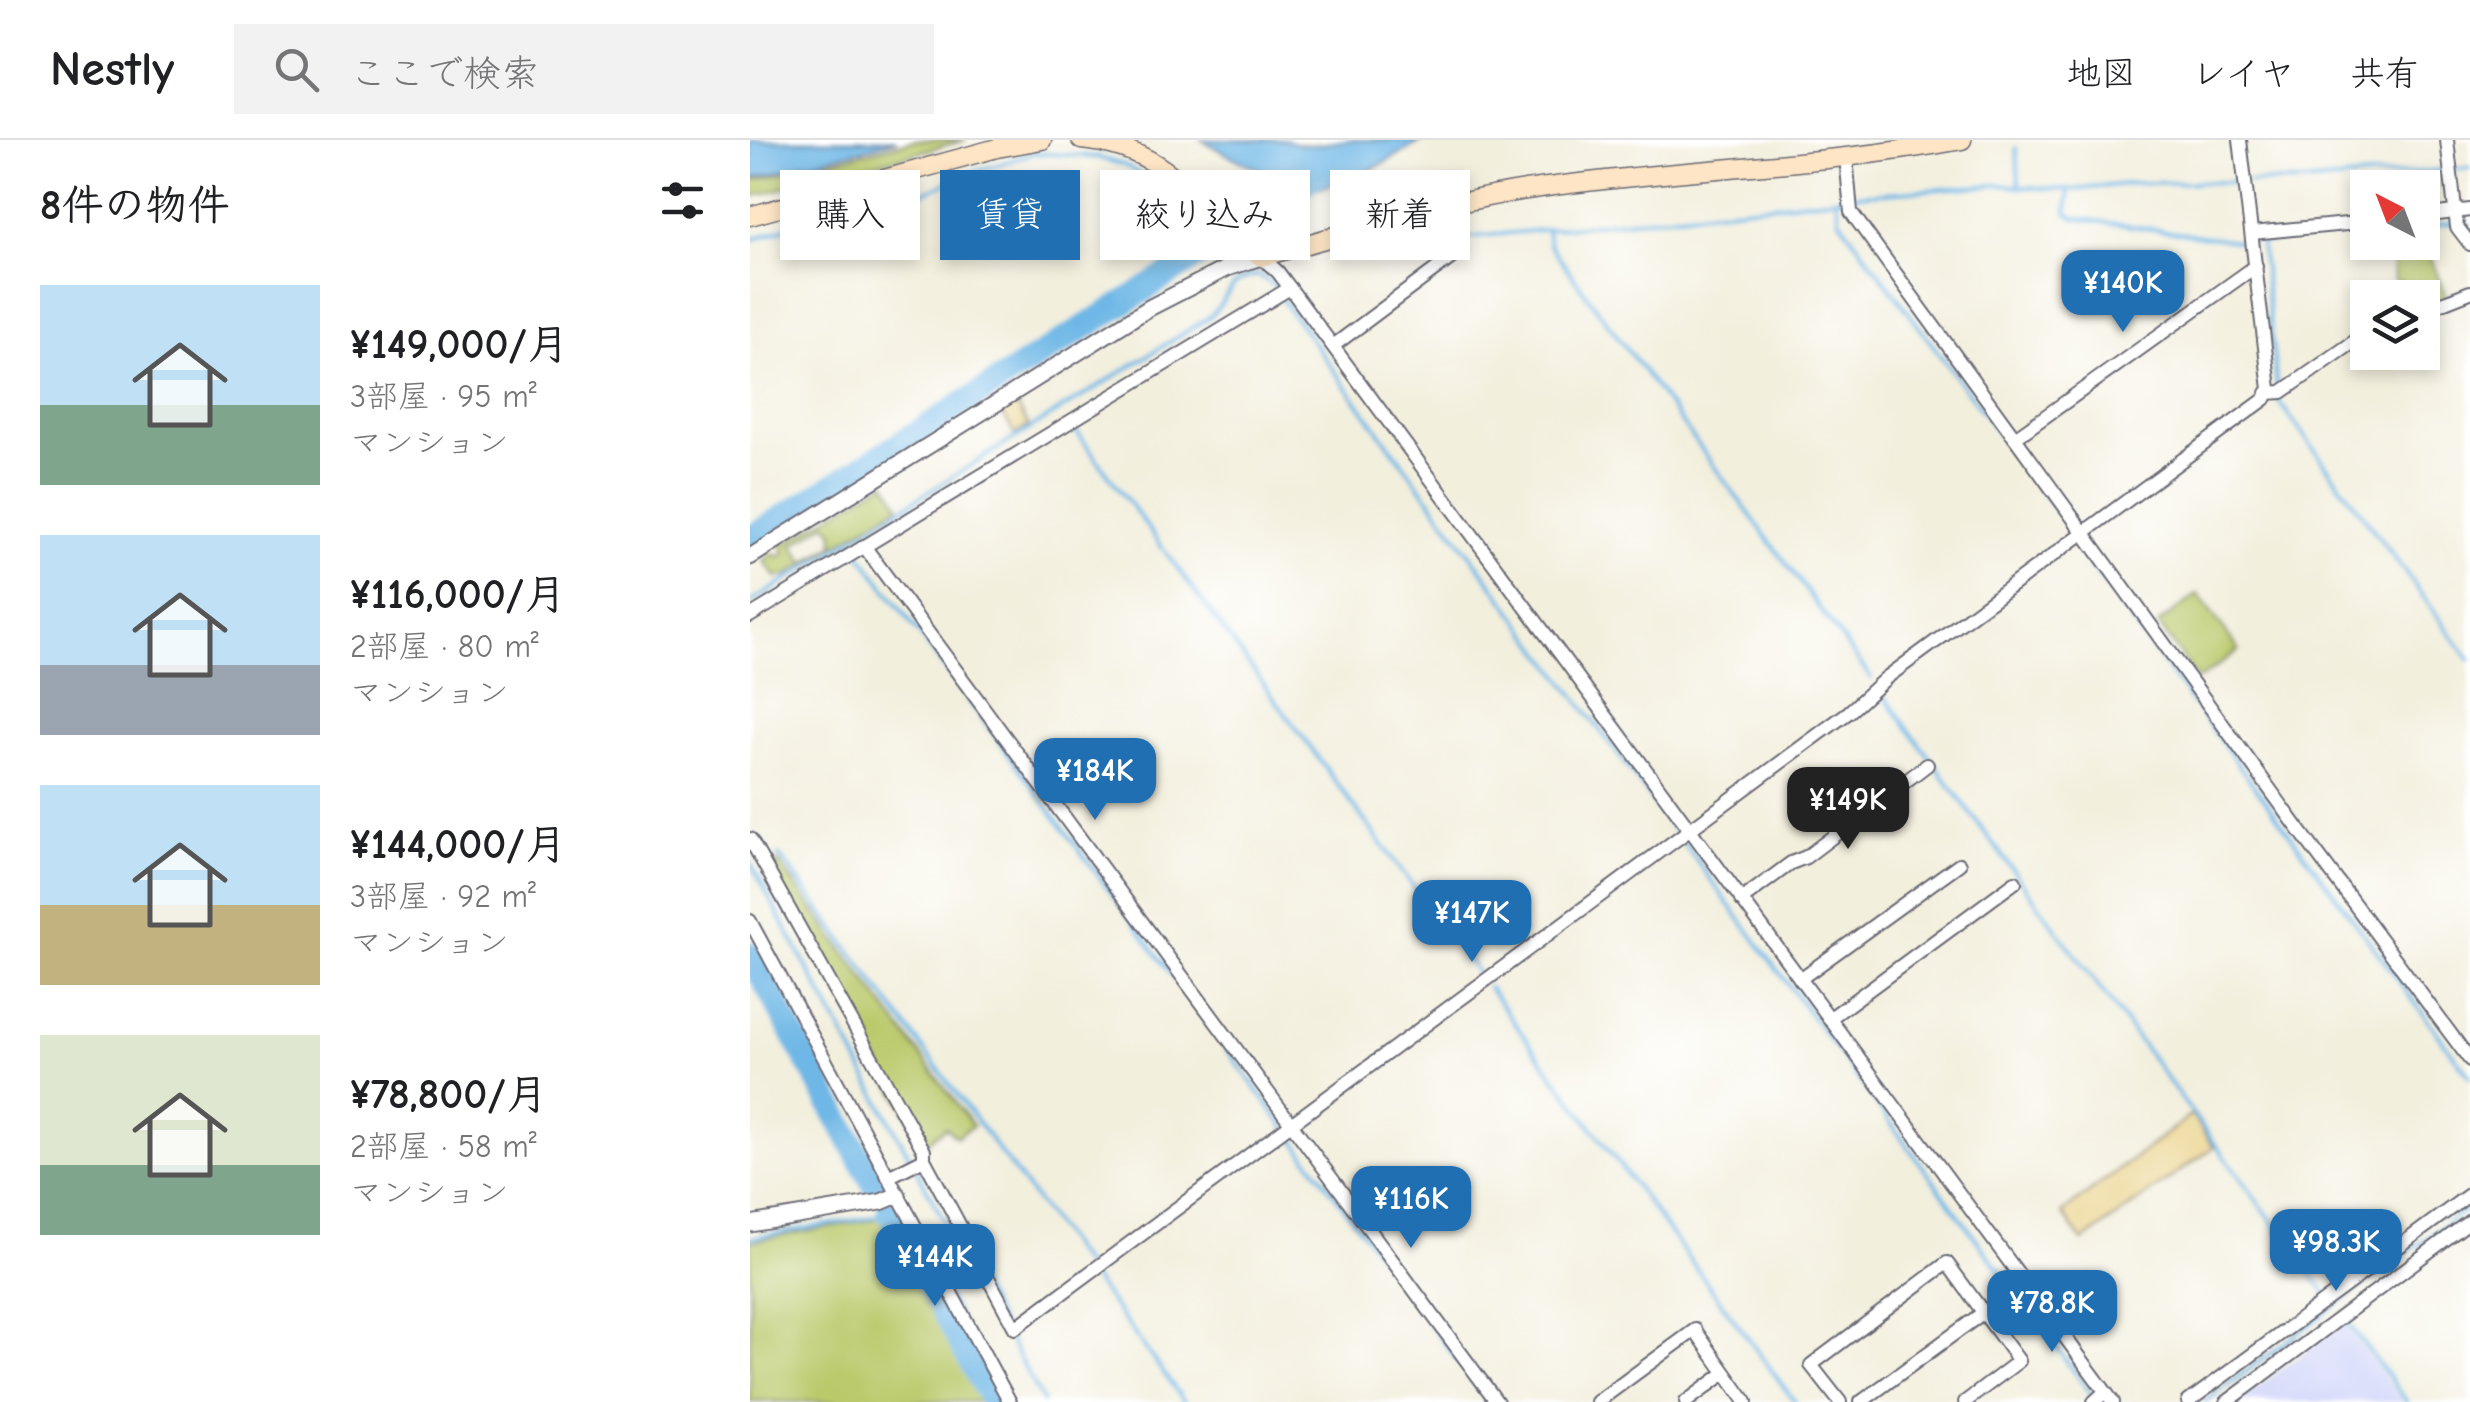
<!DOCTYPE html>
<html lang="ja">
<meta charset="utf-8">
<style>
body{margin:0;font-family:"Comic Neue","Klee One",sans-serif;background:#f2f2f2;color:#202124;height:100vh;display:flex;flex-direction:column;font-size:38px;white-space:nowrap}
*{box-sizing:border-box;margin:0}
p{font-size:32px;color:#757577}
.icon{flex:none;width:55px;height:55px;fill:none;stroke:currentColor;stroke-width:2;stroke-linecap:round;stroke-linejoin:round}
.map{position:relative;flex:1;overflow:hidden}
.drawer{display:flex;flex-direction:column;background:#fff;width:750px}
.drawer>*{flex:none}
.hud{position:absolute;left:30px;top:30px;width:950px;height:90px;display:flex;gap:20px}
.needle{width:65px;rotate:318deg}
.controls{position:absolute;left:1600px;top:30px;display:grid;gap:20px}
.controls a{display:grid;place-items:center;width:90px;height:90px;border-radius:0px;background:#fff;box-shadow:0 5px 15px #0003;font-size:50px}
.price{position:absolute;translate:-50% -85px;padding:0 22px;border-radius:20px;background:#1f6fb2;color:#fff;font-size:32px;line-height:65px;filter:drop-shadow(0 2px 5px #0008)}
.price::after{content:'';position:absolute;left:50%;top:60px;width:30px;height:22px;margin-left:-15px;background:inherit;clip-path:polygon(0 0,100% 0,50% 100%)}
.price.current{background:#222;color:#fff}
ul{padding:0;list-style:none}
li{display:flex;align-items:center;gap:30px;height:250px;padding:0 40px}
li span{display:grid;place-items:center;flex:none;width:280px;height:200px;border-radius:0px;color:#555}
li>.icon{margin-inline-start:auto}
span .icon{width:120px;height:120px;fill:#fffc;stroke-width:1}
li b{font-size:42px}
h2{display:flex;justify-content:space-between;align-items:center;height:120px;padding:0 40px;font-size:42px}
.tag{padding:0 35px;border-radius:0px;background:#fff;box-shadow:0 5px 15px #0003;font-size:35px;line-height:90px}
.tag.current{background:#1f6fb2;color:#fff}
header{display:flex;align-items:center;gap:60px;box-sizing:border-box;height:140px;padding:0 50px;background:#fff;border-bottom:2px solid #e0e0e0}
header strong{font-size:48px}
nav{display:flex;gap:55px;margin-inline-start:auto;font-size:35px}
.search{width:700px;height:90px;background:#f2f2f2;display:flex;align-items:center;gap:25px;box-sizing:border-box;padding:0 35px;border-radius:0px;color:#757577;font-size:38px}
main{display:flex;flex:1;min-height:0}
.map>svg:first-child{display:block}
.built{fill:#d4d8f9}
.green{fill:#bac96b;stroke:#6e7653;stroke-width:2.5;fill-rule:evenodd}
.sand{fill:#eeda9e;stroke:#887e6c;stroke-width:2.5}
.water{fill:#6eb7e6;stroke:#486c90;stroke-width:2.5}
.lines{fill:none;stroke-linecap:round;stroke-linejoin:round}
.stream{stroke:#6eb7e6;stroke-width:4}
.river{stroke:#6eb7e6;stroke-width:25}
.minor-casing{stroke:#6b6a74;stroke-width:16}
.tertiary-casing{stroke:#6b6a74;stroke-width:19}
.secondary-casing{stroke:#6b6a74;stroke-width:21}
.minor{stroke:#fff;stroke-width:12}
.tertiary{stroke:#fff;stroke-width:15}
.secondary{stroke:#fde5c5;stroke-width:18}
</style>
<header>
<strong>Nestly</strong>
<div class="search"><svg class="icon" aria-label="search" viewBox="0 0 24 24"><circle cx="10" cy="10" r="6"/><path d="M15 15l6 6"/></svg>ここで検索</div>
<nav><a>地図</a><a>レイヤ</a><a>共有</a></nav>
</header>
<main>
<section class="drawer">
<h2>8件の物件<svg class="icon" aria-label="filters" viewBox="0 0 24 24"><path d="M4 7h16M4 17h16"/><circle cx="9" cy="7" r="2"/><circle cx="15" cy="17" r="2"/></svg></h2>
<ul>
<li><span style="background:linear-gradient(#bfe0f5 60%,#7fa58c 0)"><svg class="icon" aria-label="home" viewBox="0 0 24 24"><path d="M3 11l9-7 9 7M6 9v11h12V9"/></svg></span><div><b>¥149,000/月</b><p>3部屋 · 95 m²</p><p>マンション</p></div></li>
<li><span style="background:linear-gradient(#bfe0f5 65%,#9aa5b1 0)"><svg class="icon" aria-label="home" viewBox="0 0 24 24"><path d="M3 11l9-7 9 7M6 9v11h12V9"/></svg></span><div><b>¥116,000/月</b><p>2部屋 · 80 m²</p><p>マンション</p></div></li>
<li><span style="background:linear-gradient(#bfe0f5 60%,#c2b280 0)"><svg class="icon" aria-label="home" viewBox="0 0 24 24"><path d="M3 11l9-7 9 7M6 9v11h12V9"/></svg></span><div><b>¥144,000/月</b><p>3部屋 · 92 m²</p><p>マンション</p></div></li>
<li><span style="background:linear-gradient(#dfe7d0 65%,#7fa58c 0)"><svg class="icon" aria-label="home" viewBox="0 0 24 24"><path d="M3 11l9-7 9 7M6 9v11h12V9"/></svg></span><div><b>¥78,800/月</b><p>2部屋 · 58 m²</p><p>マンション</p></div></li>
</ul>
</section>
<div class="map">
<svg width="1720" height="1262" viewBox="0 0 1720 1262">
<rect width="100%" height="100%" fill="#fff"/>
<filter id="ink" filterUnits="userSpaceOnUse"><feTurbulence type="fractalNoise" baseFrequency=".01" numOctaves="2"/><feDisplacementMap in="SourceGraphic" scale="20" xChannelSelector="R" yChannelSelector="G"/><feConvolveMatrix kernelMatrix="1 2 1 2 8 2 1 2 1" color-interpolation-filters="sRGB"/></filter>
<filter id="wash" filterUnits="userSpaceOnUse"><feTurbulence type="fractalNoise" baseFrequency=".0048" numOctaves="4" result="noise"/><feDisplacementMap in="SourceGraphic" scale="40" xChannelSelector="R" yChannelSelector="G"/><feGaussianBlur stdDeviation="2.25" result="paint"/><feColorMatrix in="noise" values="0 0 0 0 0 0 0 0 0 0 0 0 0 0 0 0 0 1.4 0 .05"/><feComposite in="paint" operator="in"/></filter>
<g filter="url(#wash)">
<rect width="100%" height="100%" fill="#f3efdd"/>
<!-- built -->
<path class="built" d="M 1594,1183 L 1653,1262 L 1488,1262 Z"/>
<!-- green -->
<g class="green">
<path d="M 165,0 L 216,0 L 0,57 L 0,41 Z"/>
<path d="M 1675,103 L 1696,157 L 1673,168 L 1672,158 L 1659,157 L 1657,144 L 1644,140 L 1642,116 L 1633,108 Z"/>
<path d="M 136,342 L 150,365 L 36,436 L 26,437 L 14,421 L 23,413 L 29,417 L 35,413 L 31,406 ZM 77,383 L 84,393 L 84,405 L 55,422 L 43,405 Z"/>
<path d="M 1448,454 L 1489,510 L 1448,540 L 1408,484 Z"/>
<path d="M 26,722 L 29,723 L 223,986 L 206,997 L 196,987 L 174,1004 L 19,726 Z"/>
<path d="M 136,1077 L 236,1262 L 0,1262 L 0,1101 Z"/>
</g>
<!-- sand -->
<g class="sand">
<path d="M 265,262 L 279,286 L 265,294 L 250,270 Z"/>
<path d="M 1441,975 L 1464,1007 L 1333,1101 L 1312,1073 Z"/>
</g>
<!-- water -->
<g class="water">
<path d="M 0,0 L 147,0 L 0,39 Z"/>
<path d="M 452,0 L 536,0 C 558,10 578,2 600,0 C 624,0 650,0 674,0 C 641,19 606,42 567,48 C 547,51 471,12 452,0 Z"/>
</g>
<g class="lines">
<!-- stream -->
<g class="stream">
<path d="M 1266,8 L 1269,45"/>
<path d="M 1499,42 L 1562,42 L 1720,28"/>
<path d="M 1319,49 L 1317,73 L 1325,78 L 1500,103"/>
<path d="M 1105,55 L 1248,45 L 1322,50 L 1386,43 L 1489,42"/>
<path d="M 1086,58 L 1089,79 L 1321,391"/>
<path d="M 1716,81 L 1720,93"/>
<path d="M 1672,86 L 1703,83"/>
<path d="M 797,90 L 799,104 L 1121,538"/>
<path d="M 0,100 L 57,81 L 144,65 L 221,33 L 284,13 L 346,17 L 374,25 L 413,47 L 446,77 L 467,104"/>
<path d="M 1510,103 L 1618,92"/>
<path d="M 1511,103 L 1527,247"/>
<path d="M 633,107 L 1095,57"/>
<path d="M 532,160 L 1344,1258"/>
<path d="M 1528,257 L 1529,262 L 1720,520"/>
<path d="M 326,291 L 731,838"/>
<path d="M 100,400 L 738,1262"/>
<path d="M 1331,405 L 1336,419 L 1720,937"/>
<path d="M 0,463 L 458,178 C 480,160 475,139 509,135 L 527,149"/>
<path d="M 1131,552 L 1576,1154"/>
<path d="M 28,716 L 33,720 L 336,1128"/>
<path d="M 0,722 L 162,1021"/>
<path d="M 0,840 L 13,838"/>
<path d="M 738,847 L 1045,1262"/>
<path d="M 166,1029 L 293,1262"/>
<path d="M 0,1098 L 140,1074"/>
<path d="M 341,1136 L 435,1262"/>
<path d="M 1596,1180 L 1657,1262"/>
<path d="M 1455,1262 L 1720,1066"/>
</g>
<!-- river -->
<g class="river">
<path d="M 503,81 L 577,26"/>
<path d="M 0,398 L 459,109"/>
<path d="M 0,814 L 125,1046"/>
<path d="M 139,1071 L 243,1262"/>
</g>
</g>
</g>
<g filter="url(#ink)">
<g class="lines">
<!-- minor casing -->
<g class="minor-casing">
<g id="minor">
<path d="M 1697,0 L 1707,87 L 1720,104"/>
<path d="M 1096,16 L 1101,72 L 1545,684 L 1720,920"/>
<path d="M 1672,76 L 1720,70"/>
<path d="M 1502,93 L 1618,82"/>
<path d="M 511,117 L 528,132 L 1363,1262"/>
<path d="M 1672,171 L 1720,152"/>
<path d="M 583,206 L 705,115 L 706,110"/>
<path d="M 1517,253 L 1532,252 L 1618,192"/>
<path d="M 1265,298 L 1506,126"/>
<path d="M 114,406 L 747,1262"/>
<path d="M 0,476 L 540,148"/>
<path d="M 0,699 L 174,1011 L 174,1019 L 265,1188 L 1099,572 L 1136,538 L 1515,259 L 1520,249 L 1490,0"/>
<path d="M 991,760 L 1041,723 L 1056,717 L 1177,625"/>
<path d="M 0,781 L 260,1262"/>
<path d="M 1050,839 L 1209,724"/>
<path d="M 1079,879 L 1265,742"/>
<path d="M 138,1037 L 174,1019"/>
<path d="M 847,1262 L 945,1190 L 996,1262"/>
<path d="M 936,1262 L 975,1233"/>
<path d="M 1090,1262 L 1061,1225 L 1197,1123 L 1269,1221 L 1215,1262"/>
<path d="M 1111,1262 L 1275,1142"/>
<path d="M 1344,1262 L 1355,1252"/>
<path d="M 1438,1262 L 1720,1054"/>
<path d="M 1477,1262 L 1720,1081"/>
</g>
</g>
<!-- tertiary casing -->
<g class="tertiary-casing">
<g id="tertiary">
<path d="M 0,417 L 399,168 L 477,128 L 511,117"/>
<path d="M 0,1084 L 131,1062 L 148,1055"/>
</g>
</g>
<!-- secondary casing -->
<g class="secondary-casing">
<g id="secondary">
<path d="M 331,0 C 422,8 447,67 511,117 C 603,92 695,61 790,48 C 930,28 1073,26 1212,0"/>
<path d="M 0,76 L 247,8 L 292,0"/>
</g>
</g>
<!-- minor -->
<use href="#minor" class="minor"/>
<!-- tertiary -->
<use href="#tertiary" class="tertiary"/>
<!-- secondary -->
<use href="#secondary" class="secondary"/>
</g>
</g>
</svg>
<div class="controls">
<a><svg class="needle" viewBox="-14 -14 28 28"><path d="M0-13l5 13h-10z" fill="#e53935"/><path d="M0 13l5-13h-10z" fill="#757577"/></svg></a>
<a><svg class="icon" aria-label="layers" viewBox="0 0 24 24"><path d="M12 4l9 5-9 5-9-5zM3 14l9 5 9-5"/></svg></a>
</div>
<b class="price" style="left:1373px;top:195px">¥140K</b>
<b class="price" style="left:345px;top:683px">¥184K</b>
<b class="price current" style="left:1098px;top:712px">¥149K</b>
<b class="price" style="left:722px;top:825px">¥147K</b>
<b class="price" style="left:661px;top:1111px">¥116K</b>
<b class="price" style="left:1586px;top:1154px">¥98.3K</b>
<b class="price" style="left:185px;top:1169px">¥144K</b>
<b class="price" style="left:1302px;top:1215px">¥78.8K</b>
<div class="hud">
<a class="tag">購入</a>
<a class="tag current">賃貸</a>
<a class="tag">絞り込み</a>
<a class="tag">新着</a>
</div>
</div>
</main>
